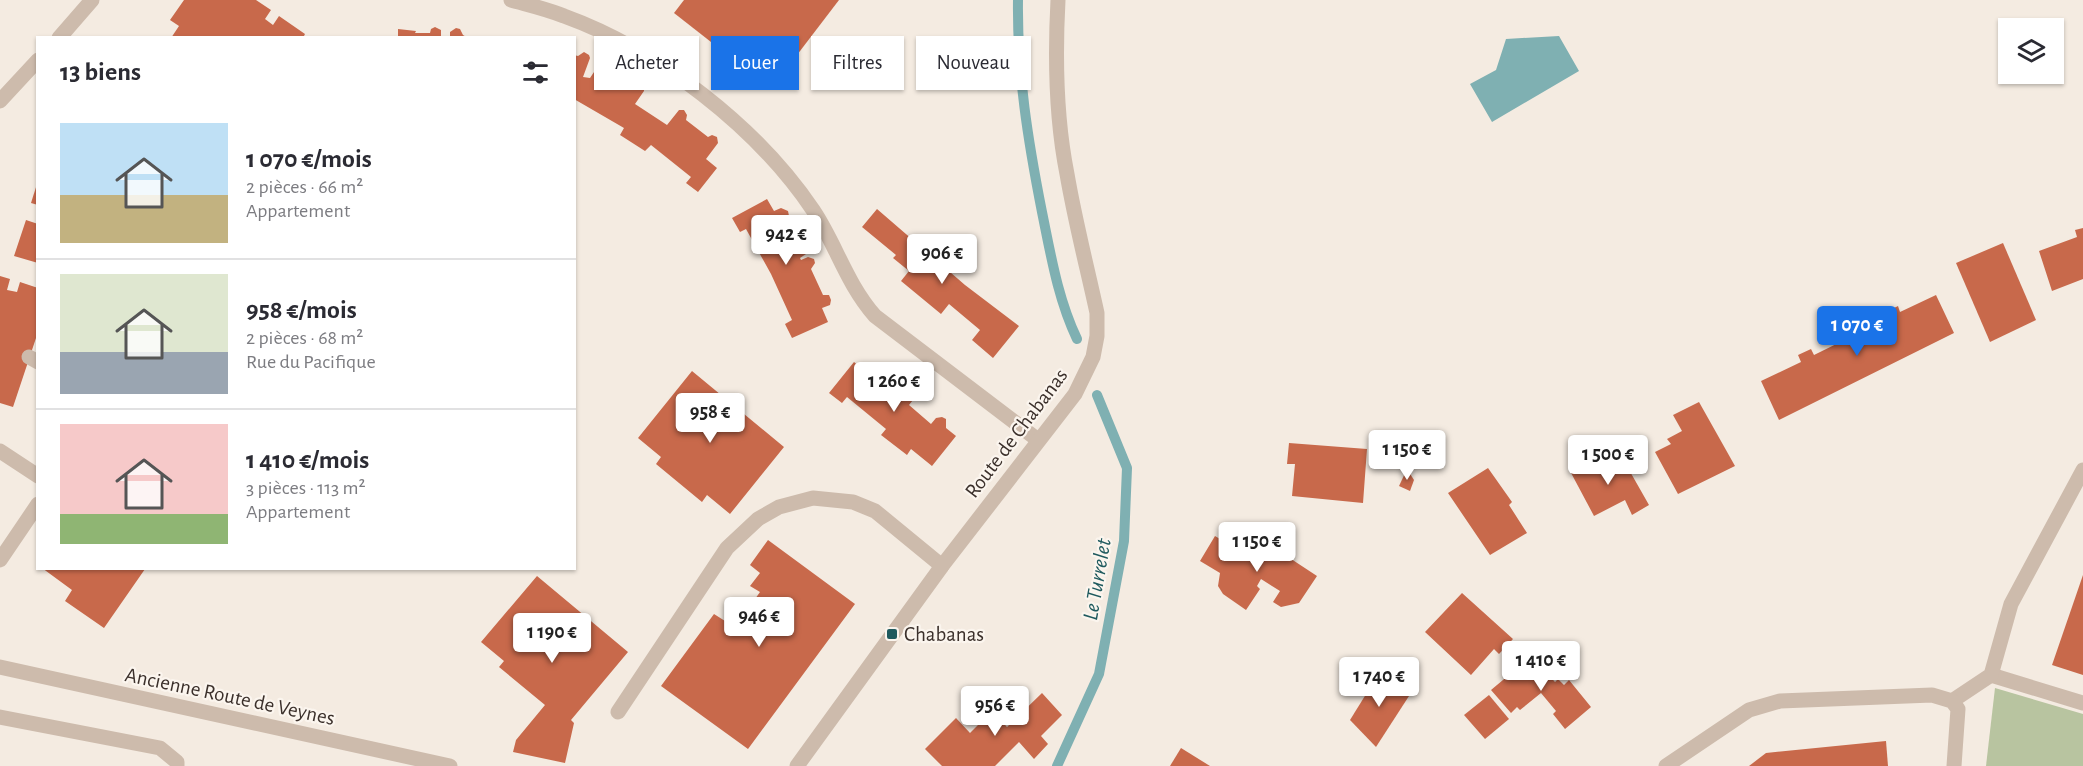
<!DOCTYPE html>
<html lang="fr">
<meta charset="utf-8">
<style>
body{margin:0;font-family:"Alegreya Sans",sans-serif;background:#f7f7f7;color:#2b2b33;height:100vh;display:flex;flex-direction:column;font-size:22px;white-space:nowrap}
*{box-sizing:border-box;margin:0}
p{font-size:20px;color:#7c7c81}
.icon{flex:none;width:33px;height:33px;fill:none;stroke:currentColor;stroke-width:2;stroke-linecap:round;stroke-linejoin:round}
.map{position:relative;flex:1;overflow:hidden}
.drawer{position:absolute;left:36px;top:36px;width:540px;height:534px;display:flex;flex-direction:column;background:#fff;border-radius:0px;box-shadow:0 2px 4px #0004}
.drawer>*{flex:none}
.hud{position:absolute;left:594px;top:36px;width:570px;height:54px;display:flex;gap:12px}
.tools{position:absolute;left:1998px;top:18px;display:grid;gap:12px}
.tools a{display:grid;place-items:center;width:66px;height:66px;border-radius:0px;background:#fff;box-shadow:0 2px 4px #0004;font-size:30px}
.price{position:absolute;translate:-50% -51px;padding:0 14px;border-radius:6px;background:#fff;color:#222;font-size:20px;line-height:39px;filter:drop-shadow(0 2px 3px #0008)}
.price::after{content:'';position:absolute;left:50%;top:36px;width:18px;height:14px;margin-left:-9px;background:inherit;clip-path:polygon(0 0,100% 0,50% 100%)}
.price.on{background:#1a73e8;color:#fff}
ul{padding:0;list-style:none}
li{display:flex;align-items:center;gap:18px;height:150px;padding:0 24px}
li+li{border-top:2px solid #e1e1e2}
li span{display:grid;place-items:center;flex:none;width:168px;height:120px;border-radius:0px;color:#555}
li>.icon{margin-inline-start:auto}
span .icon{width:72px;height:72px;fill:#fffc;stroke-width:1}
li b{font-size:26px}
h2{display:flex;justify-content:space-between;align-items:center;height:72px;padding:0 24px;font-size:26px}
.chip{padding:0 21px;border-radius:0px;background:#fff;box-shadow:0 2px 4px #0004;font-size:21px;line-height:54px}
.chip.on{background:#1a73e8;color:#fff}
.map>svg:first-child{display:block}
.green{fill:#b8c4a0}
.water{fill:#7fb0b2}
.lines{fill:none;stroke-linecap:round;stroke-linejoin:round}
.stream{stroke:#7fb0b2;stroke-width:10}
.building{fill:#c8694b}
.lane{stroke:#cdbbac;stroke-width:15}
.street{stroke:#cdbbac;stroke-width:15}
.poi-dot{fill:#1f5a5e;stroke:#fbf5ee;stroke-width:2}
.labels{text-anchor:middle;stroke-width:4.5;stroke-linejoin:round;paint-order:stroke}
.street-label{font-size:21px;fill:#3b302b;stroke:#fbf5ee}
.poi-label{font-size:21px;fill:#3b302b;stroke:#fbf5ee;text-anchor:start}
.water-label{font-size:22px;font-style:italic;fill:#1f5a5e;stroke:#fbf5ee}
</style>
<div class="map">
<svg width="2083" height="766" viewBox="0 0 2083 766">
<rect width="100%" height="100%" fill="#f4ebe1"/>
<!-- green -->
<path class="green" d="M 1995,688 L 2083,714 L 2083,766 L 1986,766 Z"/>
<!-- water -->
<path class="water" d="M 1559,36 L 1579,71 L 1492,122 L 1470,84 L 1496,70 L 1506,39 Z"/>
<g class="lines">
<!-- stream -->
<g class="stream">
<path d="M 1018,0 C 1017,73 1028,141 1042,212 C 1051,256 1058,299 1077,339"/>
<path d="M 1057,766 L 1099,674 L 1124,541 L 1127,468 L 1097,395"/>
</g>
</g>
<!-- building -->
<g class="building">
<path d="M 184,0 L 256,0 L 271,10 L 265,19 L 273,25 L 279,16 L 305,34 L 303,38 L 171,38 L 179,26 L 170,20 Z"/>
<path d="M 684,0 L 839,0 L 771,89 L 674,13 Z"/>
<path d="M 435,27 L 441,30 L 441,38 L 398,38 L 398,29 L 416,31 L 415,33 L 430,33 L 431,29 Z"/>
<path d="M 456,28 L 460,29 L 463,35 L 468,38 L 450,38 L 450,32 Z"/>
<path d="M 584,52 L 589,55 L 590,58 L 583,77 L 590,78 L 600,63 L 607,62 L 610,66 L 609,71 L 634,85 L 639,83 L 644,85 L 644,91 L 635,104 L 667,125 L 679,110 L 684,110 L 687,115 L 686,120 L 708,137 L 712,135 L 717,137 L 718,143 L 706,159 L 717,168 L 698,192 L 686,183 L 691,177 L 651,145 L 645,151 L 620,135 L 624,128 L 574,99 L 574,55 L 578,56 Z"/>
<path d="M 37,184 L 38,184 L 38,205 L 31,203 Z"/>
<path d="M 767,199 L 774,211 L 781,208 L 788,211 L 789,216 L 785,219 L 799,244 L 804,244 L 808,249 L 806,254 L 800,258 L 801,260 L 808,257 L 814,259 L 815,263 L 811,269 L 823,295 L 829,295 L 831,300 L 830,305 L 822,308 L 828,322 L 792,338 L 785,324 L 792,320 L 771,274 L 746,229 L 740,232 L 732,218 Z"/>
<path d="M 877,209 L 965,285 L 1019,326 L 993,358 L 972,340 L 980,330 L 949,304 L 941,314 L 901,281 L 909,271 L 893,258 L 896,255 L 862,227 Z"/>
<path d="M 26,220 L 38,224 L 38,263 L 14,256 Z"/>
<path d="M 2083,228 L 2083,279 L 2052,291 L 2039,251 L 2077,237 L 2075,230 Z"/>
<path d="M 2003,243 L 2036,320 L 1990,342 L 1956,263 Z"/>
<path d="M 0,276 L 10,279 L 7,290 L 17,292 L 20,282 L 38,288 L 38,332 L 13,407 L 0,403 Z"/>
<path d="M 1936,295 L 1954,333 L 1779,420 L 1761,381 L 1801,362 L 1798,355 L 1811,349 L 1814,355 L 1887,319 L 1884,313 L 1898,306 L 1900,312 Z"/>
<path d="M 854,362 L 865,371 L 871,365 L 878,365 L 881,371 L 880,375 L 902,392 L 908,390 L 913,393 L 913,400 L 909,405 L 931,424 L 936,418 L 942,417 L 946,419 L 946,428 L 956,436 L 932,466 L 911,449 L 907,455 L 881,435 L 886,429 L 847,397 L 842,403 L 829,393 Z"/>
<path d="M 692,371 L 784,447 L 730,514 L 707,495 L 702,502 L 656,464 L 661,457 L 638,438 Z"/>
<path d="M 1699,402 L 1735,466 L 1678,494 L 1655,452 L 1671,444 L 1667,439 L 1682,431 L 1673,415 Z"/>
<path d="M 1289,443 L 1367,449 L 1363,503 L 1292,496 L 1295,464 L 1287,464 Z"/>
<path d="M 1603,452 L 1613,468 L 1624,461 L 1649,505 L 1632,515 L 1625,500 L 1594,516 L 1570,471 Z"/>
<path d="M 1488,468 L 1512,502 L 1509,505 L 1527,533 L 1490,555 L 1448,493 Z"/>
<path d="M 1407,469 L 1414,480 L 1410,491 L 1399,486 Z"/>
<path d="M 1215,536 L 1250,557 L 1258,545 L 1265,550 L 1272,541 L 1281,547 L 1279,551 L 1317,576 L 1299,603 L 1281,607 L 1273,602 L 1280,591 L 1261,579 L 1257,586 L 1260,589 L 1246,610 L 1223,594 L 1218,586 L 1220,573 L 1200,561 Z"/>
<path d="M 768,540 L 855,604 L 748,749 L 661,686 L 714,614 L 725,621 L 733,609 L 743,616 L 760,592 L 750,586 L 760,573 L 750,565 Z"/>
<path d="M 42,568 L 144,568 L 145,569 L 104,628 L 65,601 L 72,590 Z"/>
<path d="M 2083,575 L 2083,675 L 2052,665 Z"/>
<path d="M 537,576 L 628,652 L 571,720 L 574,723 L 565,763 L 513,752 L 516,740 L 545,705 L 499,667 L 504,661 L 481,642 Z"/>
<path d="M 1462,593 L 1513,639 L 1499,654 L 1494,649 L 1471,675 L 1425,632 Z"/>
<path d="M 1534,654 L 1543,663 L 1540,666 L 1555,682 L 1558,679 L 1564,685 L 1569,680 L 1591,707 L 1565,729 L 1553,714 L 1556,711 L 1541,693 L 1520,710 L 1517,707 L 1511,713 L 1491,690 Z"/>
<path d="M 1381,670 L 1409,696 L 1376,747 L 1350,720 Z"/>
<path d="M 1042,693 L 1062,715 L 1041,736 L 1048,744 L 1034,759 L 1019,742 L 995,766 L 942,766 L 925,749 L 956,718 L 970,733 L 992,711 L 1007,727 Z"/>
<path d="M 1489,695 L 1509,719 L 1485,739 L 1464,715 Z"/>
<path d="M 1886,741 L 1888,766 L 1749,766 L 1766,753 Z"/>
<path d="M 1181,748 L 1210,766 L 1170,766 Z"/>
</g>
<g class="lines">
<!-- lane -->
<g class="lane">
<path d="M 29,357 L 38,362"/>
<path d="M 0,451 L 38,476"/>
<path d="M 0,560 L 38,504"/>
<path d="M 1991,675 L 2083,703"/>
<path d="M 1952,701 L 1991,675 L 2011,604 L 2083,470"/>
<path d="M 618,712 L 727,548 L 758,519 L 779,507 L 813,498 L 853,502 L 875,511 L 942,566"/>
<path d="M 0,717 L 160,748 L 177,762 L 177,766"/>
<path d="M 1666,766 L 1749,710 L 1780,701 L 1932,695 L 1952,701 L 1958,709 L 1954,766"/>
</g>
<!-- street -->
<g class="street">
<path d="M 511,0 C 529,5 547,9 564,16 C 658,50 757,127 813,210 C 836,244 846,283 875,316 L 1038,440"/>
<path d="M 59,38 L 92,0"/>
<path d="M 0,101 L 38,60"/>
<path d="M 0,667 L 450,766"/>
<path d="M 797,766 L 942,566 L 1075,394 L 1093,357 L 1097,336 L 1097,313 C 1087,267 1075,221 1067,174 C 1056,119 1055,56 1058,0"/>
</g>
</g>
<!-- markers -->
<rect class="poi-dot" x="886" y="628" width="12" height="12" rx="3"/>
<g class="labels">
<!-- street labels -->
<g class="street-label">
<text transform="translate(1016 433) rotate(-53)" y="7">Route de Chabanas</text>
<text transform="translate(230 696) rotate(12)" y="7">Ancienne Route de Veynes</text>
</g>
<!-- poi labels -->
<g class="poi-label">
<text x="904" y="641">Chabanas</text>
</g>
<!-- water labels -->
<g class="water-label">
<text transform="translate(1096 579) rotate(-80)" y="8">Le Turrelet</text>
</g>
</g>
</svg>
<div class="tools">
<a><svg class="icon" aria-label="layers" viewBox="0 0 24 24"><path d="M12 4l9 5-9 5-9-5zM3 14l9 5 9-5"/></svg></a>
</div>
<b class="price" style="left:786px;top:266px">942 €</b>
<b class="price" style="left:942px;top:285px">906 €</b>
<b class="price on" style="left:1857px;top:357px">1 070 €</b>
<b class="price" style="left:894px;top:413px">1 260 €</b>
<b class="price" style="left:710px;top:444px">958 €</b>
<b class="price" style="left:1407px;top:481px">1 150 €</b>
<b class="price" style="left:1608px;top:486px">1 500 €</b>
<b class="price" style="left:1257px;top:573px">1 150 €</b>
<b class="price" style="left:759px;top:648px">946 €</b>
<b class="price" style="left:552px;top:664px">1 190 €</b>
<b class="price" style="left:1541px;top:692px">1 410 €</b>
<b class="price" style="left:1379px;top:708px">1 740 €</b>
<b class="price" style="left:995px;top:737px">956 €</b>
<div class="hud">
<a class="chip">Acheter</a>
<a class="chip on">Louer</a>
<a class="chip">Filtres</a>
<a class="chip">Nouveau</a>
</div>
<section class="drawer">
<h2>13 biens<svg class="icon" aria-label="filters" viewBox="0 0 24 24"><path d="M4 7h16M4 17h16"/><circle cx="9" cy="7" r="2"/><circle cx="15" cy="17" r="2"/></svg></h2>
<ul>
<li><span style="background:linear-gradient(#bfe0f5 60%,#c2b280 0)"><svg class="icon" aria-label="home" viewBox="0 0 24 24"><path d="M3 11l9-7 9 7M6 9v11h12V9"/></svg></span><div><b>1 070 €/mois</b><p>2 pièces · 66 m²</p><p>Appartement</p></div></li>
<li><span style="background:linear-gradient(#dfe7d0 65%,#9aa5b1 0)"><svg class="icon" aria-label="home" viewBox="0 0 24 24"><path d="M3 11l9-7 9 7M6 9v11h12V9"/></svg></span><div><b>958 €/mois</b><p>2 pièces · 68 m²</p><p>Rue du Pacifique</p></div></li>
<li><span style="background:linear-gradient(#f6c9c9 75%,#8fb573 0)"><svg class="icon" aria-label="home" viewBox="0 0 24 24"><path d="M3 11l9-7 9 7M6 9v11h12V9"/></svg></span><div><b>1 410 €/mois</b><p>3 pièces · 113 m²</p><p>Appartement</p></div></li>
</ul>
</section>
</div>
